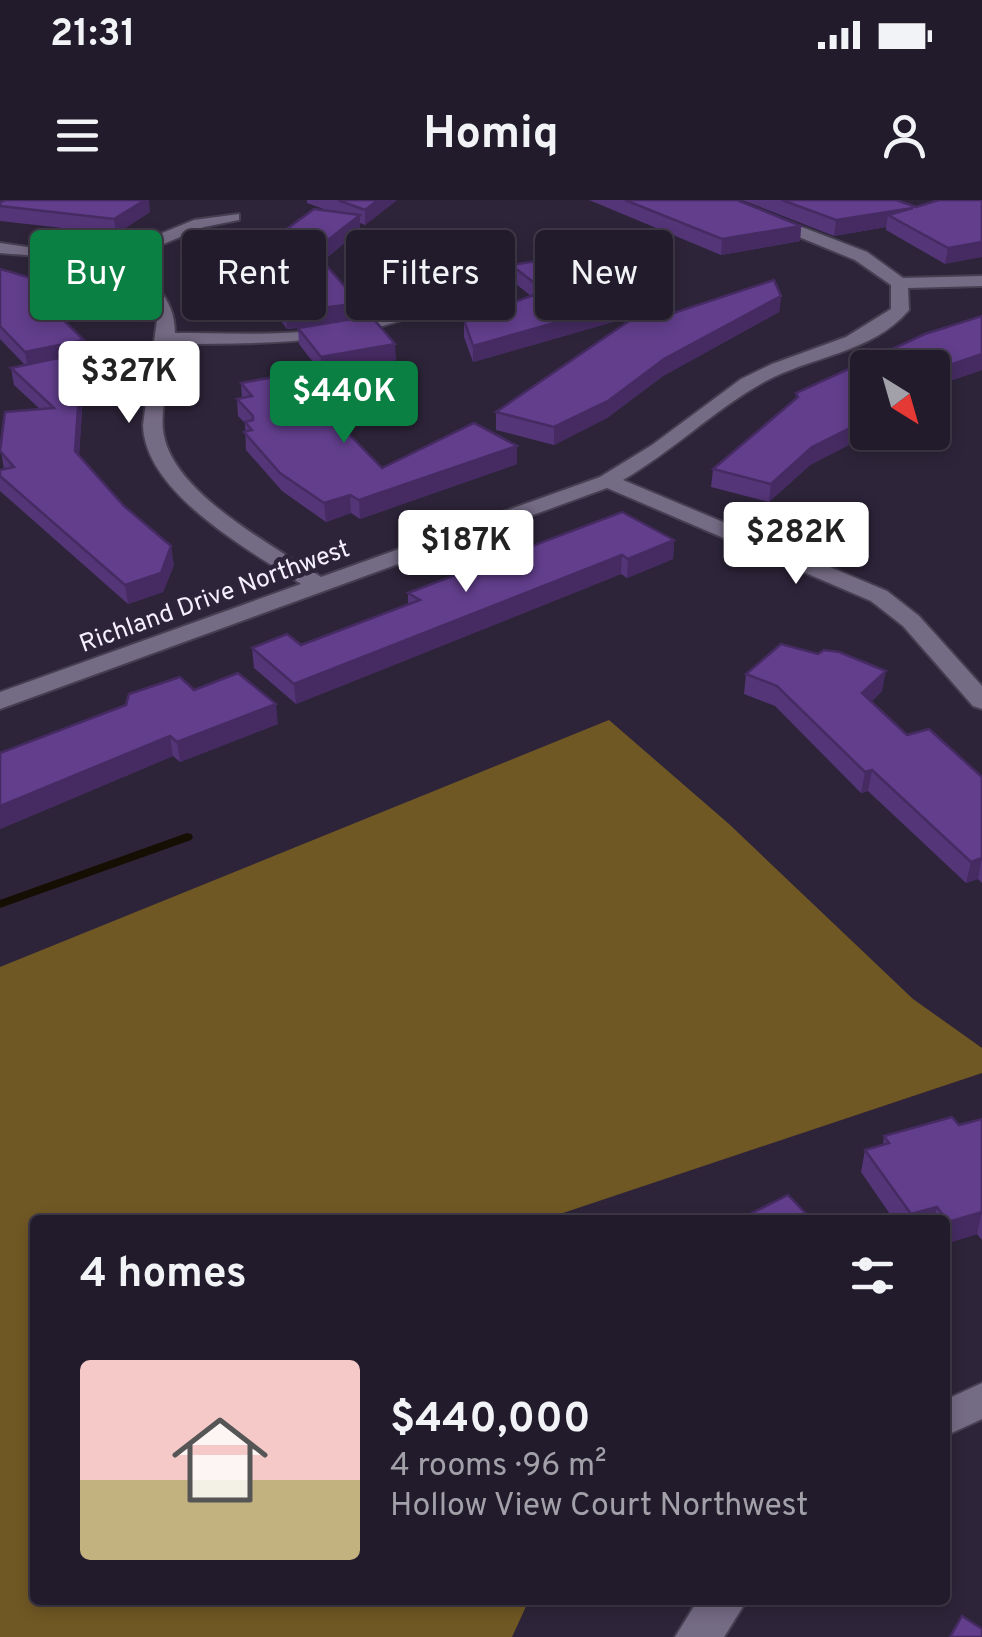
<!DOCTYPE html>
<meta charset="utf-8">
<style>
body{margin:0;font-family:Overpass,sans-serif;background:#2e2837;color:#f1f3f6;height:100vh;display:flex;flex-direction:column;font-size:38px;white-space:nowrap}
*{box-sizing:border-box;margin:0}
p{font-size:32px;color:#a2a1a9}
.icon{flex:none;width:55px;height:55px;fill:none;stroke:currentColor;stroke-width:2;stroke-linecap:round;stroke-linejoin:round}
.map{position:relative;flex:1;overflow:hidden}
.details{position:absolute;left:30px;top:1015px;width:920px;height:390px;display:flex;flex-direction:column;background:#221b2b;border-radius:10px;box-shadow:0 5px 15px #0003,0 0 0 2px #3f3947}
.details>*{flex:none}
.hud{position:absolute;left:30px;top:30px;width:922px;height:90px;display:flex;gap:20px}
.needle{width:65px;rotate:143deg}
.fabs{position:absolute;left:850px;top:150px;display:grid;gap:20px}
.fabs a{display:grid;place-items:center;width:100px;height:100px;border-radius:10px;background:#221b2b;box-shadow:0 5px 15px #0003,0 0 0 2px #3f3947;font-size:50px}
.price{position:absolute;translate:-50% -85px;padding:0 22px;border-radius:10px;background:#fff;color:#222;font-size:32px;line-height:65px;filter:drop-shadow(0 2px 5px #0008)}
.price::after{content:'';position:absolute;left:50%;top:60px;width:30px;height:22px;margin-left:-15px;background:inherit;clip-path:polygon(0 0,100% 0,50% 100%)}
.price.on{background:#0b8043;color:#fff}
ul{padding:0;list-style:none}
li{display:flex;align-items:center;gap:30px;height:250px;padding:0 50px}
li+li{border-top:2px solid #3f3947}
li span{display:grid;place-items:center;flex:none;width:280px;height:200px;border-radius:10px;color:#555}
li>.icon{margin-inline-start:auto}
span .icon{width:120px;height:120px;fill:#fffc;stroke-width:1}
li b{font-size:42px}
h2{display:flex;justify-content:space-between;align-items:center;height:120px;padding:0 50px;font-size:42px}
.tag{padding:0 35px;border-radius:10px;background:#221b2b;box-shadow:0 5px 15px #0003,0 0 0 2px #3f3947;font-size:35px;line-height:90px}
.tag.on{background:#0b8043;color:#fff}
.status{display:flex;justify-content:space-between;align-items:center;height:70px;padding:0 50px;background:#221b2b;direction:ltr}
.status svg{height:28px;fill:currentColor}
header{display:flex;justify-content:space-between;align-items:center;height:130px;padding:0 50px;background:#221b2b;font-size:45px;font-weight:700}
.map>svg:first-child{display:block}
.forest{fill:#705824}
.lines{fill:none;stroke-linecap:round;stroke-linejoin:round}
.stream{fill:#140e03;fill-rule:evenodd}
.minor-casing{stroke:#463f51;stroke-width:4}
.minor{fill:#746b84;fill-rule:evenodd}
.wall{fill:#543578}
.shaded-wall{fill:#452b62}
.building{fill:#623e8c;stroke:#452b62;stroke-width:2.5}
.labels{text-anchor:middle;stroke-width:9;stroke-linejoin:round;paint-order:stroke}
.far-street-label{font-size:25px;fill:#f5f0ff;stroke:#2d2439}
</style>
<div class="status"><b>21:31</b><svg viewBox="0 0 49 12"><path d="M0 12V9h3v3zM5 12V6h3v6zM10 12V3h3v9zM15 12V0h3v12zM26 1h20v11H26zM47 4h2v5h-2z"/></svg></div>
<header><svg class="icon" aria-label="menu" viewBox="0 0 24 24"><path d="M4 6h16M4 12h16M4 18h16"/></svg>Homiq<svg class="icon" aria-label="person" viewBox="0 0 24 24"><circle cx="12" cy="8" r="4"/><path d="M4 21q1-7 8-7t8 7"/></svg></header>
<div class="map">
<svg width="982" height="1437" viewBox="0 0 982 1437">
<rect width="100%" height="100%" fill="#2d2439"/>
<!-- forest -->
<path class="forest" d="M 609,520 L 729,624 L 913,799 L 982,848 L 982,873 L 542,1020 L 35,1020 L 35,1400 L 529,1400 L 512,1437 L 0,1437 L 0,767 Z"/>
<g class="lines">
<!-- stream -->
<path class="stream" d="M 187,633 L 191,634 L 193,637 L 191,640 L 0,708 L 0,700 Z"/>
<!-- minor casing -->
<g class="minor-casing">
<g id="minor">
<path d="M 709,0 L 731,0 L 867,52 L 903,78 L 982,76 L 982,86 L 908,88 L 909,110 C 873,153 811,156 764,182 C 714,210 673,251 623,280 L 887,391 L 919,416 L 982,486 L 982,509 L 973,506 L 903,426 L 871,401 L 607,288 L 0,509 L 0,492 L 301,384 C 251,351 145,294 143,225 L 157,120 C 148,60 47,57 0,53 L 0,43 L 101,58 L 194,20 L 239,14 L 239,20 L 204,27 L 118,63 C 150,77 175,96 175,133 C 239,133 306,138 368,121 C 390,115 419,93 440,96 L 440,104 C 356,146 267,143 175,144 C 172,173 158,208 164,236 C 176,295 274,346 321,377 L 600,277 L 652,245 L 741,179 L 772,164 L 846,137 L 891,109 L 891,85 L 855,60 Z"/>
<path d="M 982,1183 L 982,1219 L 945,1236 L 945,1200 Z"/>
<path d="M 698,1400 L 747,1400 L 724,1437 L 675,1437 Z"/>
</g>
</g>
<!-- minor -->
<use href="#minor" class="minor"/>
</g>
<!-- wall -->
<g class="wall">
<path d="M 307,0 L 397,0 L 365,25 L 360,23 L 360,30 L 323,61 L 359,103 L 360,118 L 396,160 L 322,174 L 299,144 L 298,128 L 287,129 L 246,76 L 244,60 L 329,11 L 307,3 Z"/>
<path d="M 589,0 L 737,0 L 801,26 L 800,41 L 721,55 Z"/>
<path d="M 742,0 L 896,0 L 916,7 L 982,0 L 945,64 L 886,30 L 886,27 L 834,36 Z"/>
<path d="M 0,2 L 150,12 L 116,34 L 0,21 Z"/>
<path d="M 511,65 L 627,118 L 473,162 L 464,137 L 464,120 L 531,96 L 511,80 Z"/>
<path d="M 0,69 L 84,114 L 64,120 L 84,140 L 87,157 L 62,162 L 83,195 L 79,256 L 174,365 L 163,392 L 128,404 L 0,291 L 0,270 L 4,269 L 0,246 L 40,209 L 14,185 L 11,168 L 25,165 L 0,139 Z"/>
<path d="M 781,96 L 779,112 L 663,176 L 607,218 L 554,245 L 496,230 L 496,212 L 652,120 Z"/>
<path d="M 982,116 L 982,170 L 932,187 L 932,168 L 868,232 L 874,232 L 810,265 L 769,302 L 711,287 L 713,269 L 796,199 L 796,193 Z"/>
<path d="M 241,183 L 382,268 L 517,264 L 360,319 L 351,313 L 326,322 L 282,291 L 246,250 L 245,223 L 238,216 L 237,199 L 242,198 Z"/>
<path d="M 674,340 L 673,359 L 627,378 L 621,374 L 296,504 L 254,468 L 252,448 L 301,445 L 408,405 L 408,393 Z"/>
<path d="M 746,474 L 882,491 L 871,502 L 907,535 L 982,577 L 982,683 L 978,679 L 966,683 L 868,591 L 861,593 L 775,506 L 744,494 Z"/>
<path d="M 194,490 L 278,524 L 180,562 L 173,556 L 0,629 L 0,553 Z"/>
<path d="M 982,919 L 982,1040 L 977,1034 L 945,1044 L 945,1020 L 894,1020 L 861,972 L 865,950 L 883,945 L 884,936 L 959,925 Z"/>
</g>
<!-- shaded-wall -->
<g class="shaded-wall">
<path d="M 145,0 L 149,0 L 150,12 L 116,34 L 114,19 Z"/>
<path d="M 378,0 L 397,0 L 365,25 L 365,10 Z"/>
<path d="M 913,8 L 888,15 L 886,27 L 834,36 L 836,20 Z"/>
<path d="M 360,15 L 360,30 L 315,67 L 314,51 Z"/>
<path d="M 801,26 L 800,41 L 721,55 L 722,39 Z"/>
<path d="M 982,42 L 982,57 L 945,64 L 948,48 Z"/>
<path d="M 781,96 L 779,112 L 663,176 L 607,218 L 554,245 L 554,227 L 664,159 Z"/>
<path d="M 82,98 L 84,114 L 53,123 L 50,107 Z"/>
<path d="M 628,102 L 627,118 L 473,162 L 473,146 Z"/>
<path d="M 359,103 L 360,119 L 287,129 L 286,113 Z"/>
<path d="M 84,140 L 87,157 L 28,169 L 25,152 Z"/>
<path d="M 395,144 L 396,160 L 322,174 L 321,157 Z"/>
<path d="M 982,154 L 982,170 L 932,187 L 932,171 Z"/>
<path d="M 80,178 L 83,195 L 78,269 L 75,251 Z"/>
<path d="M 868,219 L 868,232 L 874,232 L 810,265 L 769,302 L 771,284 L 812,247 Z"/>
<path d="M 517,246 L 517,264 L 360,319 L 359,300 Z"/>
<path d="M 350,295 L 351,313 L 326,322 L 324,303 Z"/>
<path d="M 674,340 L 673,359 L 627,378 L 628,359 Z"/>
<path d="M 171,346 L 174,365 L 163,392 L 128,404 L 125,385 Z"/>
<path d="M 622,355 L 621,374 L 296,504 L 294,484 Z"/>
<path d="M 886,471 L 882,491 L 858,514 L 862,493 Z"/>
<path d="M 276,504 L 278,524 L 180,562 L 177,542 Z"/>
<path d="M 170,536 L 173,556 L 0,629 L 0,606 Z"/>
<path d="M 872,570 L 868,591 L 861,593 L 865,572 Z"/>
<path d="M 982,658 L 978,679 L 966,683 L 971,662 Z"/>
<path d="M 937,1007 L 934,1020 L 910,1020 L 911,1014 Z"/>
<path d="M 982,1012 L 977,1034 L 945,1044 L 945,1034 L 948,1022 Z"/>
</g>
<!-- building -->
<g class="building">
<path d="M 6,0 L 145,0 L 114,19 L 0,6 L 0,2 Z"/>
<path d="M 338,0 L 378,0 L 365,10 Z"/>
<path d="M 625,0 L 737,0 L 801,26 L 722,39 Z"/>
<path d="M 782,0 L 896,0 L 916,7 L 939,0 L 982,0 L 982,42 L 948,48 L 888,15 L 913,8 L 836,20 Z"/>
<path d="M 314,9 L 360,15 L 314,51 L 359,103 L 286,113 L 244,60 Z"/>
<path d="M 568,56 L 628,102 L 473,146 L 464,120 L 545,91 L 511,65 Z"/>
<path d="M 0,69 L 31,78 L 39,76 L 82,98 L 50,107 L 84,140 L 25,152 L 0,126 Z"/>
<path d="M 774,80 L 781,96 L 664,159 L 608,201 L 554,227 L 496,212 L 642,112 L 652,120 Z"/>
<path d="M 371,116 L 395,144 L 321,157 L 298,128 Z"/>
<path d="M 982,116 L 982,154 L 932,171 L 932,168 L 868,168 L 868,219 L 812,247 L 771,284 L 713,269 L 798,197 L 796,193 L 925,134 Z"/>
<path d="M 58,158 L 80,178 L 75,251 L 124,306 L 171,346 L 161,373 L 125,385 L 0,276 L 0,270 L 14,267 L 0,251 L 5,212 L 54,208 L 11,168 Z"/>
<path d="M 290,174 L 382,268 L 474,223 L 517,246 L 359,300 L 350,295 L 324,303 L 280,273 L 244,232 L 252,230 L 245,222 L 253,220 L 253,216 L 237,199 L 252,196 L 241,183 Z"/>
<path d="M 622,312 L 674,340 L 628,359 L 622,355 L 294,484 L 252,448 L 287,434 L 301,445 L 420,400 L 408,393 Z"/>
<path d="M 781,444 L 818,454 L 824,450 L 839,452 L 886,471 L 862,493 L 907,535 L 929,529 L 982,577 L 982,658 L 971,662 L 872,570 L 865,572 L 777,486 L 746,474 Z"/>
<path d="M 238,473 L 276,504 L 177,542 L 170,536 L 0,606 L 0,553 L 126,505 L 129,494 L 180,477 L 194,490 Z"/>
<path d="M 952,917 L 959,925 L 982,919 L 982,1012 L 948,1022 L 937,1007 L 911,1014 L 865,950 L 889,943 L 884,936 Z"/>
<path d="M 788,995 L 812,1020 L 738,1020 Z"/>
<path d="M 842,1015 L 847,1020 L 832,1020 Z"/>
<path d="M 962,1416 L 982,1429 L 982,1437 L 950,1437 Z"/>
</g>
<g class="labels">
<!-- far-street labels -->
<g class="far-street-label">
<text transform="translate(214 395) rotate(-20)" y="9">Richland Drive Northwest</text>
</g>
</g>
</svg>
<div class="fabs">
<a><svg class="needle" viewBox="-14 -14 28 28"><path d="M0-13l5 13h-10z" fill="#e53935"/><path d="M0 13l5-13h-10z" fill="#a2a1a9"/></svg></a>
</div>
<b class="price" style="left:129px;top:226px">$327K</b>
<b class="price on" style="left:344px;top:246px">$440K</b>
<b class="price" style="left:796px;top:387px">$282K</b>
<b class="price" style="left:466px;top:395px">$187K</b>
<div class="hud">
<a class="tag on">Buy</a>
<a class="tag">Rent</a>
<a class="tag">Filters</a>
<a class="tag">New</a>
</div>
<section class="details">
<h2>4 homes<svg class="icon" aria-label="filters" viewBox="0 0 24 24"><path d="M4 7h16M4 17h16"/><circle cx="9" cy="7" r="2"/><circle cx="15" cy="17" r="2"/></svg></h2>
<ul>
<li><span style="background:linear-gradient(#f6c9c9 60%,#c2b280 0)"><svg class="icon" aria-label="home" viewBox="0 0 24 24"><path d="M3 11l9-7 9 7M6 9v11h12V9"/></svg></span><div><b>$440,000</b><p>4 rooms · 96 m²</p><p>Hollow View Court Northwest</p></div></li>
</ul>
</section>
</div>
